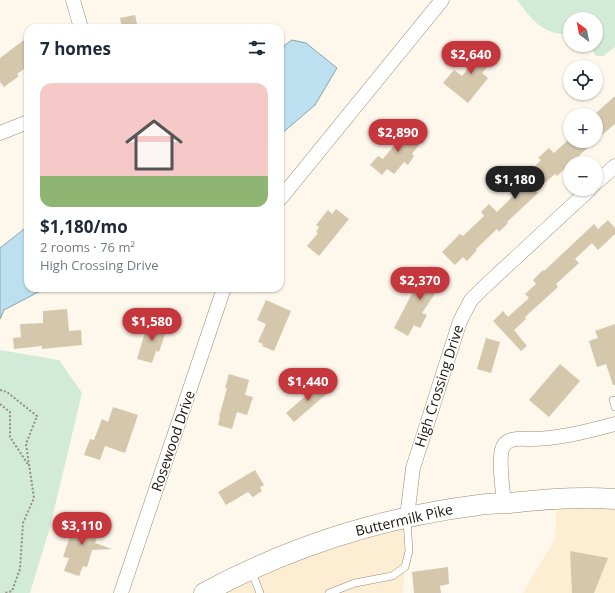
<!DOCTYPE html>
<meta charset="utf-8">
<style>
body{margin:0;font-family:"Open Sans",sans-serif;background:#f6f6f7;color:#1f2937;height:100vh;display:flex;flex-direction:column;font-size:15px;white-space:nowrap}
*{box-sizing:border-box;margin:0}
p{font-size:13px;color:#747a83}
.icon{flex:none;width:22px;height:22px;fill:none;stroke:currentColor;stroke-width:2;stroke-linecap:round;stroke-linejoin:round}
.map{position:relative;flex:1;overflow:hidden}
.sheet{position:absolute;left:24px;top:24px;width:260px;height:268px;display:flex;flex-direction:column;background:#fff;border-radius:12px;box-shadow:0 1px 3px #0004}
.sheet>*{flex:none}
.needle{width:26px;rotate:328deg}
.fabs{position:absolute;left:563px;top:12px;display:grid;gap:8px}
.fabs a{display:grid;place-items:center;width:40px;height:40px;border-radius:50%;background:#fff;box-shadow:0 1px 3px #0004;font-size:20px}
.price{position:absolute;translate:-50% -34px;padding:0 9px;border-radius:14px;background:#c6363d;color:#fff;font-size:13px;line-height:26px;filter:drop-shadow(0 1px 2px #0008)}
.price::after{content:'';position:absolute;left:50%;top:24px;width:12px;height:9px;margin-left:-6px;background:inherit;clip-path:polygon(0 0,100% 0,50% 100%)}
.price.selected{background:#222;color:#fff}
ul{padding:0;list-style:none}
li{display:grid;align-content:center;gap:8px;height:212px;padding:0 16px}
li span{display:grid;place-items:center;height:124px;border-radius:12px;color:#555}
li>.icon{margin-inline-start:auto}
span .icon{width:72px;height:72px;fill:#fffc;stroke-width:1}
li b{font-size:17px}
h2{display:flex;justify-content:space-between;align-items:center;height:48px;padding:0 16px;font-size:17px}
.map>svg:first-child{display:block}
.built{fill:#fdeed3}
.green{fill:#d2ebd8}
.water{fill:#bce0ef;stroke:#8ba3ab}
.building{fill:#d5c7ac}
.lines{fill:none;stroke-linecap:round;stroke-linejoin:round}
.lane-casing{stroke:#988b72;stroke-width:8}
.street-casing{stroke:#988b72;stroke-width:15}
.secondary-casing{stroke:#988b72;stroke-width:21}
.path{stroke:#938e83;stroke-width:2;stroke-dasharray:2 2;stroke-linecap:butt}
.lane{stroke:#fff;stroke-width:7}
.street{stroke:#fff;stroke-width:14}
.secondary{stroke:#fff;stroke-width:20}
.labels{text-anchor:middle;stroke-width:3;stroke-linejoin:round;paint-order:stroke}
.street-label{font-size:14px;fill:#1a150b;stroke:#fff}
</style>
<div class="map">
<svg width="615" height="593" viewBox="0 0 615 593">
<rect width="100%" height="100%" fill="#fdf7ec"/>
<!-- built -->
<g class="built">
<path d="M 557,498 L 615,499 L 615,593 L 523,593 L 555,538 Z"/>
<path d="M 407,517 L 403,593 L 204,593 Z"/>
</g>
<!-- green -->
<g class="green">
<path d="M 517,0 L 615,0 L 615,47 L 603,56 L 596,56 L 589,45 L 596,45 L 596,19 L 570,19 L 570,35 C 541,33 534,22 517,0 Z"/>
<path d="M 0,350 L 59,360 L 82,393 L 50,527 L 30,593 L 0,593 Z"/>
</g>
<!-- water -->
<g class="water">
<path d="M 292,40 L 306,43 L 337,68 L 315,105 L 280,135 L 280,56 L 285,45 Z"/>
<path d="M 28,226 L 28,288 L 52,288 L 44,289 L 4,310 L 0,319 L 0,248 Z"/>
</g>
<!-- building -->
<g class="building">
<path d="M 135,15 L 138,28 L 122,28 L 120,18 Z"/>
<path d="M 28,37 L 28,66 L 17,74 L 19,76 L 4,87 L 0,82 L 0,58 Z"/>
<path d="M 478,44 L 495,58 L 482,73 L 488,78 L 468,103 L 443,83 L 454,70 L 462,76 L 474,61 L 469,56 Z"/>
<path d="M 615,96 L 615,124 L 596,140 L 596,113 Z"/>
<path d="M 402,126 L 421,142 L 412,154 L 414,156 L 408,165 L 404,162 L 394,174 L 387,169 L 382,175 L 370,165 L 378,156 L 383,159 L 400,138 L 395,134 Z"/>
<path d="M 567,141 L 595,141 L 557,176 L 555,174 L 536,191 L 538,193 L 507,222 L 508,223 L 499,232 L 497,229 L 476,249 L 477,250 L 467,261 L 463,257 L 455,265 L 442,252 L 460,234 L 463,236 L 484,216 L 481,212 L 489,204 L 497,212 L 513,196 L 512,194 L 535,173 L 532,169 L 541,160 L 538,158 L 549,148 L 554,153 Z"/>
<path d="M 336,209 L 349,219 L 319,256 L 307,246 L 318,233 L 316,232 L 319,227 L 316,225 L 328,210 L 332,214 Z"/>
<path d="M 608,220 L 615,228 L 615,234 L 598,250 L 592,243 L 575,259 L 579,263 L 556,284 L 558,287 L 525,317 L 526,319 L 514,330 L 527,346 L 521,351 L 493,321 L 503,311 L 508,317 L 529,298 L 525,294 L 536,284 L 533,280 L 543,270 L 544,271 L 594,224 L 598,229 Z"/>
<path d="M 430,266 L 446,277 L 422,313 L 427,315 L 420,328 L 414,325 L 408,336 L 394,328 L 414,290 Z"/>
<path d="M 266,300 L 291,311 L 274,351 L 262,346 L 263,344 L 258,342 L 266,324 L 257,320 Z"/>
<path d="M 67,309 L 69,331 L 81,330 L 82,345 L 42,349 L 42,346 L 14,349 L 13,338 L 21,337 L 20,324 L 43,323 L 43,311 Z"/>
<path d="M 148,322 L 167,328 L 159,352 L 156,351 L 152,363 L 137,359 Z"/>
<path d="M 615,324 L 615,385 L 613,385 L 606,364 L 597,367 L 589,341 L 598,338 L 595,331 Z"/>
<path d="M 486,338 L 500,342 L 491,373 L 477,369 Z"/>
<path d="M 560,364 L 580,381 L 549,417 L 529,400 Z"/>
<path d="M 229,374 L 249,380 L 245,395 L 253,397 L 247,415 L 237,412 L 232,429 L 218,425 L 220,417 L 219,417 L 227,388 L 225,388 Z"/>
<path d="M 323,381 L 331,390 L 294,422 L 286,413 Z"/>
<path d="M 113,407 L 138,415 L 125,453 L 105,446 L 100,460 L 84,455 L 90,439 L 94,440 L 102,419 L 108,422 Z"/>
<path d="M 255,470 L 264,485 L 260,487 L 262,491 L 253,497 L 248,492 L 226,505 L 218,492 Z"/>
<path d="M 81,516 L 102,523 L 95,543 L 112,549 L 92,550 L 87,567 L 83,566 L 79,576 L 64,571 L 69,558 L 63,557 L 70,536 L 74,538 Z"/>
<path d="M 570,551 L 608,558 L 594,593 L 572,593 Z"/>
<path d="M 448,567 L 449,584 L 440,586 L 441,593 L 414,593 L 412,572 Z"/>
</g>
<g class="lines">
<!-- lane casing -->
<g class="lane-casing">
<g id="lane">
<path d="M 613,400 L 615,407"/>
<path d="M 251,570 L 260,593"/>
<path d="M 329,593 L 355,583 L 392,576 L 405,567 L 409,551 L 407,519"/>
</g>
</g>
<!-- street casing -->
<g class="street-casing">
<g id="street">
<path d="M 73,0 L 81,28"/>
<path d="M 0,133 L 28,122"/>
<path d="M 596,183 L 615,166"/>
<path d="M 280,199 L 442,0"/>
<path d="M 504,503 C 503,490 497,455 504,445 C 510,437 522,439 530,439 C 559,439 588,431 615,424"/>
<path d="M 407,517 L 413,468 L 460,321 L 471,300 L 483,288 L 590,189"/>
<path d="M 121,593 L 224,288"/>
</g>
</g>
<!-- secondary casing -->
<g class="secondary-casing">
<path id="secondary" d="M 204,593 C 289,547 383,517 479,505 C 489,503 499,504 509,503 C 544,499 580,496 615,499"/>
</g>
<!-- path -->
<g class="path">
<path d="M 0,390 L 7,392 L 37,416 L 26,444 L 34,498 L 23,523 L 20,569 L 12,591 L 4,593"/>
<path d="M 0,404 L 10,412 L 10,437 L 29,466"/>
</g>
<!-- lane -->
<use href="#lane" class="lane"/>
<!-- street -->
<use href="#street" class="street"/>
<!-- secondary -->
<use href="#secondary" class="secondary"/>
</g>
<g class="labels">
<!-- street labels -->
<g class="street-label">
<text transform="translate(439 386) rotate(-72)" y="5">High Crossing Drive</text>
<text transform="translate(173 441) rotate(-71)" y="5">Rosewood Drive</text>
<text transform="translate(404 520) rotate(-13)" y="5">Buttermilk Pike</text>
</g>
</g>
</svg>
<div class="fabs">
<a><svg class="needle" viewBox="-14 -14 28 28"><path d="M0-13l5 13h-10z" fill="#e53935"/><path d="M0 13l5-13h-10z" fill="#747a83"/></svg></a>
<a><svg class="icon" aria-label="locate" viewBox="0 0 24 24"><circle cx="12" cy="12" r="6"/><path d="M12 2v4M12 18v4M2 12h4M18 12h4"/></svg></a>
<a>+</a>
<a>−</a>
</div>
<b class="price" style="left:471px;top:75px">$2,640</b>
<b class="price" style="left:398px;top:153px">$2,890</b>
<b class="price selected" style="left:515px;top:200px">$1,180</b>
<b class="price" style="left:420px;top:301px">$2,370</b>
<b class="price" style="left:152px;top:342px">$1,580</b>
<b class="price" style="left:308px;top:402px">$1,440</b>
<b class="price" style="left:82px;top:546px">$3,110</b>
<section class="sheet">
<h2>7 homes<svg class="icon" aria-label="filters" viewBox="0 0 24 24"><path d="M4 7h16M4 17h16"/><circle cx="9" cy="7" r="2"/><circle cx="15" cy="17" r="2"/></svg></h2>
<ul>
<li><span style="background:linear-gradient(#f6c9c9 75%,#8fb573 0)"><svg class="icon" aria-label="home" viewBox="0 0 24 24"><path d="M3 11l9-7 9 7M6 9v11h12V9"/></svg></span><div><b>$1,180/mo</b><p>2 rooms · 76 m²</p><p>High Crossing Drive</p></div></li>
</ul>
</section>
</div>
